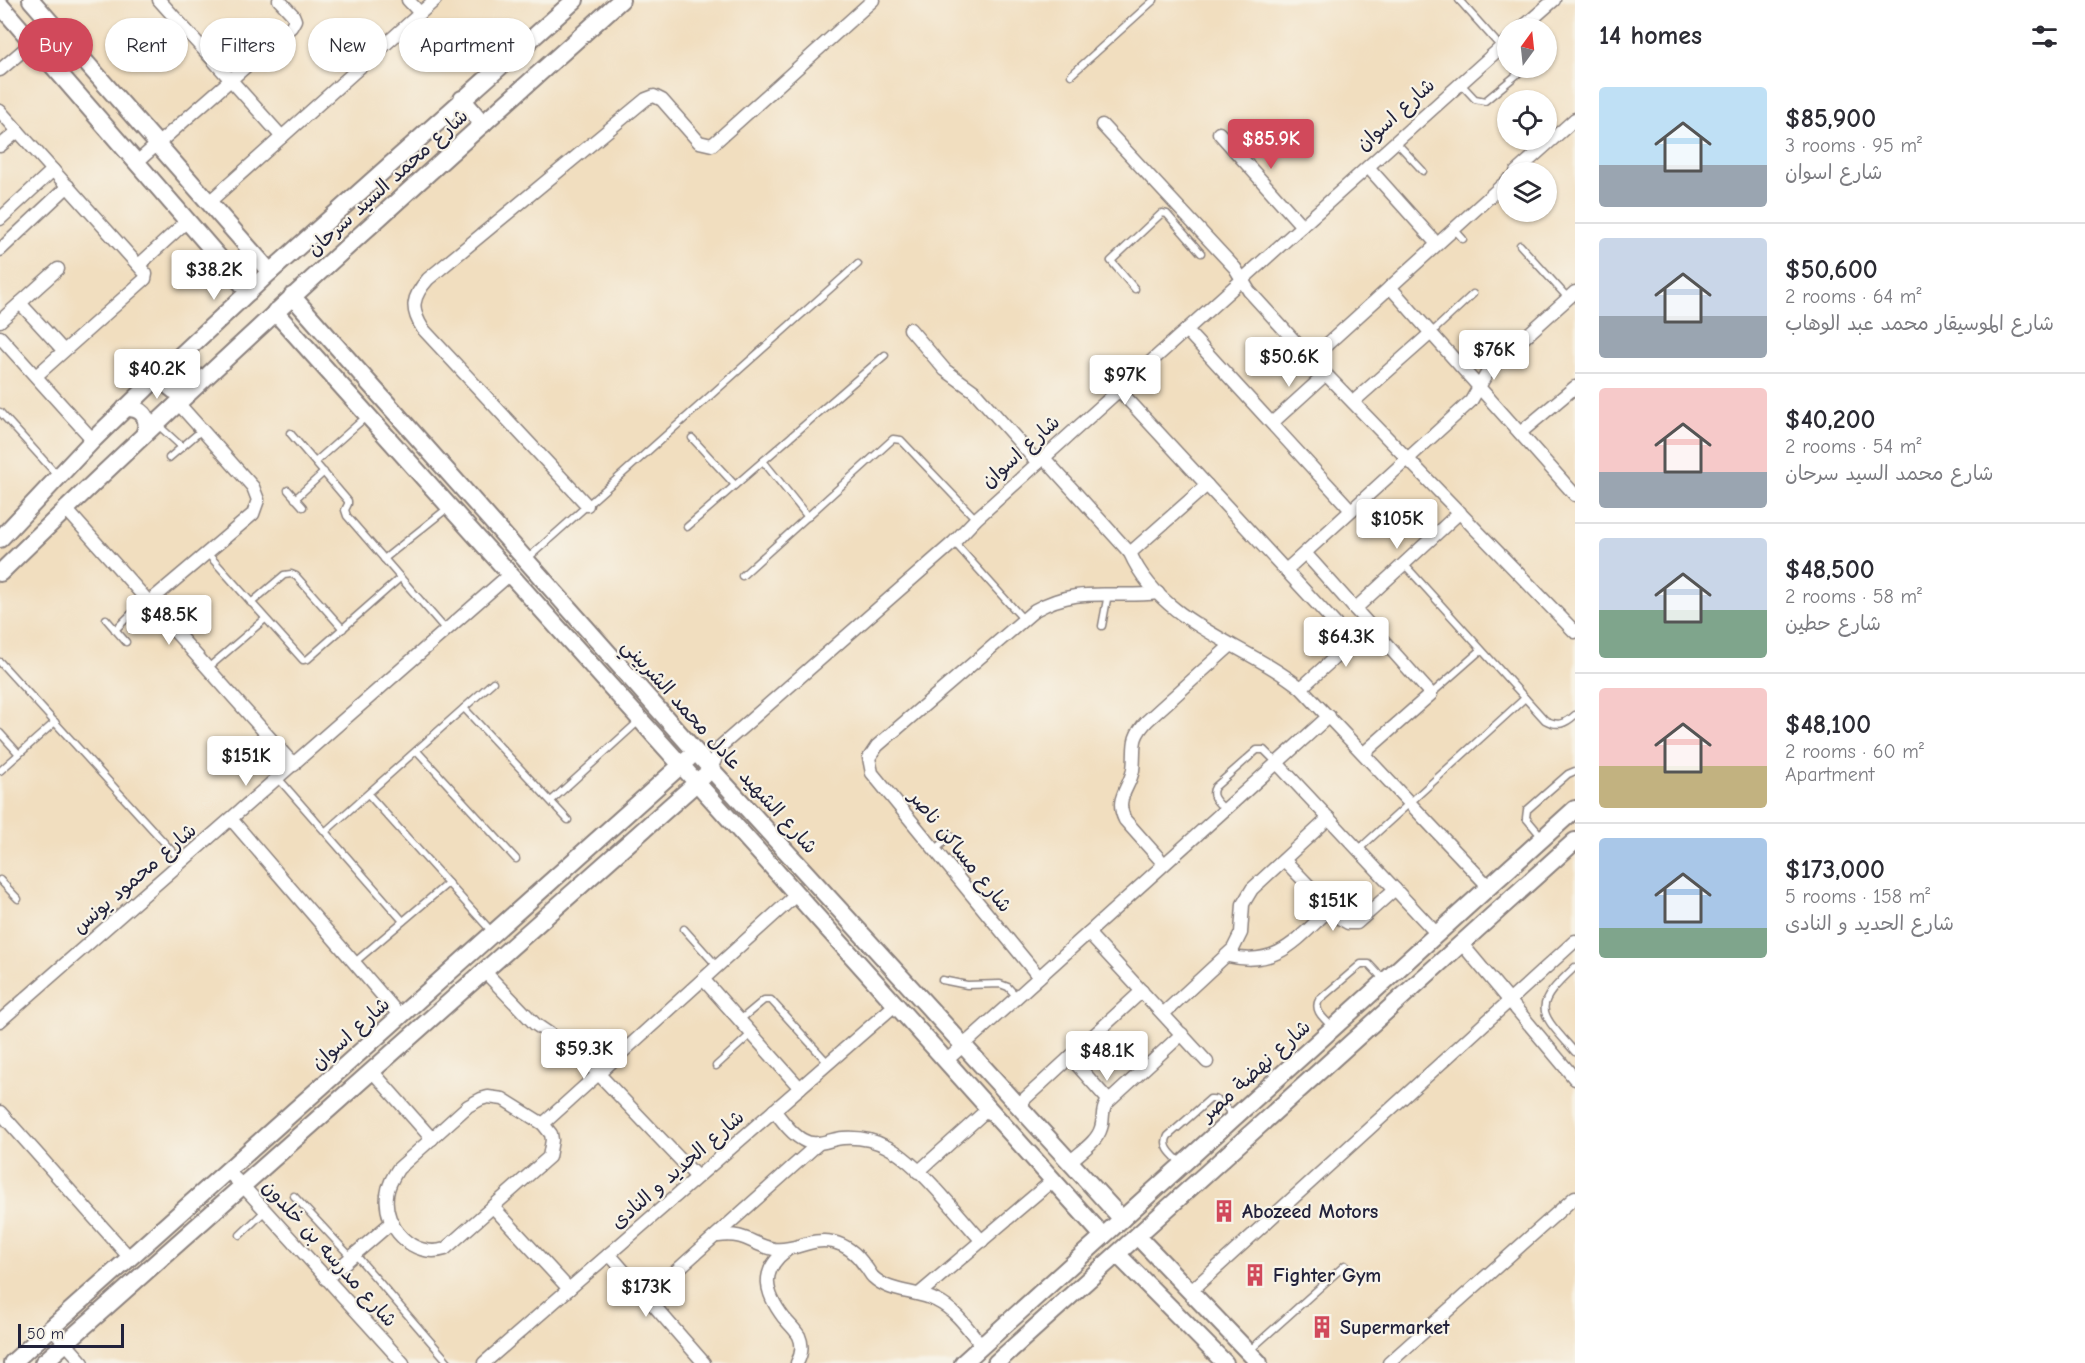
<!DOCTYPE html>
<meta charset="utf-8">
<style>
body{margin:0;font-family:"Comic Neue","Playpen Sans Arabic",sans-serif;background:#f7f7f7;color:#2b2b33;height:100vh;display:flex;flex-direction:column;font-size:22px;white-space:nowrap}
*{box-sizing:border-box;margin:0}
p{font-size:20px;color:#7c7c81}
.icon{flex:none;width:33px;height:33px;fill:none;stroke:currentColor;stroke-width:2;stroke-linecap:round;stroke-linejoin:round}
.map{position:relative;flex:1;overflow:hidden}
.drawer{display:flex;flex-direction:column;background:#fff;width:510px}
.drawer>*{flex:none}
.top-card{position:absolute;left:18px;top:18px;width:570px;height:54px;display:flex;gap:12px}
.needle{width:39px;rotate:15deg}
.buttons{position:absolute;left:1497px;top:18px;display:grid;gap:12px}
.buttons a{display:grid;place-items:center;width:60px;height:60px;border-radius:50%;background:#fff;box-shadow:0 2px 4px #0004;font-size:30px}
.scale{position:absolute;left:18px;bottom:15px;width:106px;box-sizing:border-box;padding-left:6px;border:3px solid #22223b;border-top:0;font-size:16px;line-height:21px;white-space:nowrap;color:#22223b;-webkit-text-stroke:4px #f7f3e8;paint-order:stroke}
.price{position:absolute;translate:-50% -51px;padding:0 14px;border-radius:6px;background:#fff;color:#222;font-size:20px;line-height:39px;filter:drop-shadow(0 2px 3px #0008)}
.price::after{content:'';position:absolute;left:50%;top:36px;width:18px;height:14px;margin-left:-9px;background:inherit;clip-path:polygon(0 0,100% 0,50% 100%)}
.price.selected{background:#d1495b;color:#fff}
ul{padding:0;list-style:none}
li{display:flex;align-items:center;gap:18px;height:150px;padding:0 24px}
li+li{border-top:2px solid #e1e1e2}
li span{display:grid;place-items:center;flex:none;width:168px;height:120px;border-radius:6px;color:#555}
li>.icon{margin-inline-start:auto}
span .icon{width:72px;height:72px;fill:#fffc;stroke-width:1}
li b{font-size:26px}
h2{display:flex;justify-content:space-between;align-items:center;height:72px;padding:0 24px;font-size:26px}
.pill{padding:0 21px;border-radius:27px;background:#fff;box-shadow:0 2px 4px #0004;font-size:21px;line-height:54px}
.pill.selected{background:#d1495b;color:#fff}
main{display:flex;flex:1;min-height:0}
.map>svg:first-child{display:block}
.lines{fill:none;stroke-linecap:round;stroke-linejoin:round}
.lane-casing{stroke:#8a807d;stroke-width:9}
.street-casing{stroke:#8a807d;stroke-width:15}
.secondary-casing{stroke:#8a807d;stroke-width:20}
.lane{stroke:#fff;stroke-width:6}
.street{stroke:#fff;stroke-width:12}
.secondary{stroke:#fff;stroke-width:16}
.labels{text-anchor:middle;stroke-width:4.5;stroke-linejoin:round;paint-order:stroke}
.street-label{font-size:20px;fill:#22223b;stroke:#f7f3e8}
.poi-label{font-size:20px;font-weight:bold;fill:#22223b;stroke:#f7f3e8;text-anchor:start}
</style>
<main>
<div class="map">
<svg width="1575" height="1363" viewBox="0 0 1575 1363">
<rect width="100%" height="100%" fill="#f7f3e8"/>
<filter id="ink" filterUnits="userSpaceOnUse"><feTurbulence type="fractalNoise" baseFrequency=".0167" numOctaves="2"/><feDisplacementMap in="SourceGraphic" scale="12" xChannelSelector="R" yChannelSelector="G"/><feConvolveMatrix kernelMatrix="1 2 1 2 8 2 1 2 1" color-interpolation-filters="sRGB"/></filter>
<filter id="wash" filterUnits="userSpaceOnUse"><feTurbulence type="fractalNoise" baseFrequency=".008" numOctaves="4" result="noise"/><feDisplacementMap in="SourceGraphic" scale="24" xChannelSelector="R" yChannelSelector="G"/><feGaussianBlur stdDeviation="1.35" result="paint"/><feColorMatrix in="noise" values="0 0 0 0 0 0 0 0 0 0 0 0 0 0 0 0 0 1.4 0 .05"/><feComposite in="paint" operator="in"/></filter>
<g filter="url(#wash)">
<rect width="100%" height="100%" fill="#f1debf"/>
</g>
<g filter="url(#ink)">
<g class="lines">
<!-- lane casing -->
<g class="lane-casing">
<g id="lane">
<path d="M 1459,0 L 1501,47"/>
<path d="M 1071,75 L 1154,0"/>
<path d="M 1461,84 L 1475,99 L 1485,101 L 1525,68"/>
<path d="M 1396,142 L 1423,171"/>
<path d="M 1454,229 L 1463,239"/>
<path d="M 1520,245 L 1568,298"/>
<path d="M 1135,289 L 1111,261 L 1162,213 L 1167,214 L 1201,253"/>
<path d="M 1431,333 L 1473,294"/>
<path d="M 0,412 L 58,476"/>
<path d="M 158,425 L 182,447"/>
<path d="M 290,433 L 348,501 L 348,504 L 345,510 L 347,516 L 446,630"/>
<path d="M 692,438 L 735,485"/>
<path d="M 169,458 L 196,435"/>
<path d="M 763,461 L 808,517"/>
<path d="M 315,462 L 367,416"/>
<path d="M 288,490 L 303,507"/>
<path d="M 295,499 L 324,472"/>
<path d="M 687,527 L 885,355"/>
<path d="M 954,542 L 1023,619"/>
<path d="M 207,553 L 303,660 L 308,659 L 400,578"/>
<path d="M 384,559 L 449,507"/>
<path d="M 527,559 L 858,264"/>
<path d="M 1404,564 L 1545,720 C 1558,727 1565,724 1575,715"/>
<path d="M 742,576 L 893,439 L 901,440 L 976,519"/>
<path d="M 251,603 L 284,575 L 291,574 L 296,576 L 343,629"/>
<path d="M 106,619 L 126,642"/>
<path d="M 1102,626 L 1108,594"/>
<path d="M 115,630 L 146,599"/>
<path d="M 0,662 L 182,862"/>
<path d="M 208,668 L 265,619"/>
<path d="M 1431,694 L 1481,650"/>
<path d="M 464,708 L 568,820"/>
<path d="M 0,733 L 19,754"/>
<path d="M 417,751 L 516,859"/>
<path d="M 0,771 L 55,722"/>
<path d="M 278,778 L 403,921"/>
<path d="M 368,794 L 493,933"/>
<path d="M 551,801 L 639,721"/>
<path d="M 1225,810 C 1219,803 1209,797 1215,787 L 1257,750 L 1264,750 L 1277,763"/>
<path d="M 326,831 L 493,682"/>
<path d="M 1542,837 L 1526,818 L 1527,810 L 1568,774 L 1575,771"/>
<path d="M 935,850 L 951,836"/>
<path d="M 1358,850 L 1525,698"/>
<path d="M 0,880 L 18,899"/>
<path d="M 684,929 L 717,966"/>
<path d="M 355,962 L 448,883"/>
<path d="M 1575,967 C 1531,1008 1538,1010 1575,1052"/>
<path d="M 942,980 L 967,985 L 1000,984 L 1008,987 L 1017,997"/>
<path d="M 740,1020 L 764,1000 L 771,1000 L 828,1063"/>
<path d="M 1332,1027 C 1325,1019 1313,1011 1319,1000 L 1361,964 L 1369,964 L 1384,980"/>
<path d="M 716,1066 L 751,1034"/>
<path d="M 1182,1164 C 1174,1156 1161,1147 1168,1136 L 1210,1099 C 1221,1098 1227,1109 1234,1117"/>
<path d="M 294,1196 L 351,1257"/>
<path d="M 240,1235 L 265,1211"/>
<path d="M 355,1254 L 449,1363"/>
<path d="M 1249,1351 L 1345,1265"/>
</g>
</g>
<!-- street casing -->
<g class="street-casing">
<g id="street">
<path d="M 159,0 L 282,137"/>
<path d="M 408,0 L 420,13"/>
<path d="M 1522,28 L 1554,0"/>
<path d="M 0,70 L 33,42"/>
<path d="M 0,111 L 146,274 L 145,279 L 36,376"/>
<path d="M 1102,125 L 1235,268 L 1249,291 L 1311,359 L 1575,632"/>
<path d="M 1219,133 L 1302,226"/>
<path d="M 0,146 L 18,131"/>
<path d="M 137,162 L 291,27 L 295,20 L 293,15 L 279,0"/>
<path d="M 1368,167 L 1437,244"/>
<path d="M 1516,172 L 1575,119"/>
<path d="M 208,203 L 435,0"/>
<path d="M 0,219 L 53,170"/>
<path d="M 0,250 L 68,186"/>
<path d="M 139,265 L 188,220"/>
<path d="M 1390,287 L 1575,495"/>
<path d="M 20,303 L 63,350"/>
<path d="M 0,321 L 58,269"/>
<path d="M 910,329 L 945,370 L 974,391 L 1038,463"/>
<path d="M 1186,330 L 1351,510"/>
<path d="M 0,337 L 93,440"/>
<path d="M 1311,359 L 1508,180"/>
<path d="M 1119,390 L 1352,642"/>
<path d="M 1353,402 L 1431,333"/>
<path d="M 1272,423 L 1326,374"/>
<path d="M 1520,433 L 1575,387"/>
<path d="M 1044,458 L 1130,553 C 1162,625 1245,643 1301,688 L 1489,887"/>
<path d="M 587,505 L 423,329 C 410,309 412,297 428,279 L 646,99 L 654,96 L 662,100 L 699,142 L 712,145 L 873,0"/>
<path d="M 66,509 L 294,765"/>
<path d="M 1130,553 L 1207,485"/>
<path d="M 1305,553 L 1431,694 L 1364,753"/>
<path d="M 1286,570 L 1471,401 L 1486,375 L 1494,365 L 1575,292"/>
<path d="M 149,602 L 253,514 L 258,500 L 253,487 L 177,402"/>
<path d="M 1355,609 L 1460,512"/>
<path d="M 1301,688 L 1370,626"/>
<path d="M 1277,763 L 1437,934"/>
<path d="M 711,769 L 721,746 L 954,542 L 976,519 L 1038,463 L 1508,41"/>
<path d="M 231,819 L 400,1016"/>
<path d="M 1284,860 L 1341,919 L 1348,923 L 1357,923 L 1395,889"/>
<path d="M 1164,864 L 1125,820 C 1114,798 1129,790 1133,770 C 1136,747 1129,740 1147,721 L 1230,646"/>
<path d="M 1088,933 L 1207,1062"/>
<path d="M 1462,944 L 1575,1079"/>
<path d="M 1228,956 C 1278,968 1297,939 1331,908"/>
<path d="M 484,971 L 535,1024 L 566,1045 L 591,1066 L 697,1177"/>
<path d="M 1039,977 L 872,773 L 869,758 L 877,746 L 1035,610 C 1080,585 1110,599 1158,593"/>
<path d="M 703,979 L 800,1088"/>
<path d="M 1163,1014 L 1233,949 L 1241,933 L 1243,904 L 1252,889 L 1329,818"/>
<path d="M 0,1021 L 510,574"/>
<path d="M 1070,1057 L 1109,1101"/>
<path d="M 946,1061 L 1329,716"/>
<path d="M 372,1071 L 432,1139"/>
<path d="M 488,1097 L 503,1099 L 543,1124 L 551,1134 L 552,1140 L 549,1157 L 445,1249 C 413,1259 383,1227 387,1195 C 388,1185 393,1177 398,1169 L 468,1106 L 481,1099 Z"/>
<path d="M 1018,1105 L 1142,991"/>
<path d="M 774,1110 C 782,1120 791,1134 803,1140 C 816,1148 829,1139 843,1138 C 858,1137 874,1140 887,1147 C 918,1162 957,1214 982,1241"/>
<path d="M 0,1112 L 130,1258"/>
<path d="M 543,1124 L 796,895"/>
<path d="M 1070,1162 C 1080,1152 1097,1142 1101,1128 C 1104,1120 1101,1112 1106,1104 L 1182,1034"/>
<path d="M 227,1171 L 243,1186 L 403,1363"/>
<path d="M 918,1172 L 989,1108"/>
<path d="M 493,1207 L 569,1289"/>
<path d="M 718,1236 C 747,1232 751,1245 774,1249 C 795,1252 810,1237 833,1242 C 846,1245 857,1254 865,1266 C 868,1269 870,1274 873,1277 C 891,1294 917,1290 937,1301 C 956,1310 969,1330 982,1346"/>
<path d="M 787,1250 C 759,1271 765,1293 784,1318 C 789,1324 795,1329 799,1336 C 803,1345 802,1354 797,1363"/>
<path d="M 609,1254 L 704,1363"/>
<path d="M 326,1279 L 392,1222"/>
<path d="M 1190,1292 L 1575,941"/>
<path d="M 919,1294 L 1053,1180"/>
<path d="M 647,1297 L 819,1143"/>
<path d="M 52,1328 L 83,1363"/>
<path d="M 484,1363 L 895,1005"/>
<path d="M 1389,1363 L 1575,1197"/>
</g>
</g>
<!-- secondary casing -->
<g class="secondary-casing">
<g id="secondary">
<path d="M 31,0 L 270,272"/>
<path d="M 0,5 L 249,292"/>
<path d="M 462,99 L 483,124"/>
<path d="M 292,296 L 711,769 L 1122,1219"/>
<path d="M 275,312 L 1103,1236"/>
<path d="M 164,371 C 164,385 173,393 186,393"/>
<path d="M 125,408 C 141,407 150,417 145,432"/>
<path d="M 0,539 L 93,440 L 164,371 L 270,272 L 575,0"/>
<path d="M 0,573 C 202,376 411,188 621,0"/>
<path d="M 1138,1237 L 1259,1363"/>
<path d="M 1118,1255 L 1225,1363"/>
<path d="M 12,1363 L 689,758"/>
<path d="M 43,1363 L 704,776"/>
<path d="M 963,1363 L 1575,809"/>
<path d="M 996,1363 L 1575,841"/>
</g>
</g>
<!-- lane -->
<use href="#lane" class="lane"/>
<!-- street -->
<use href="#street" class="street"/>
<!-- secondary -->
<use href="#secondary" class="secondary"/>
</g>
</g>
<!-- icons -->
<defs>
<g id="building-bare" transform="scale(1.8)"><path d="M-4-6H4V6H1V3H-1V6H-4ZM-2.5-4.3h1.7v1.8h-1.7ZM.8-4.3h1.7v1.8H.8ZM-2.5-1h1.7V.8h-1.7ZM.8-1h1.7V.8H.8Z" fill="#d1495b" stroke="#f7f3e8" stroke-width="2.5" paint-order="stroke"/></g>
</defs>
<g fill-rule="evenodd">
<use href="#building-bare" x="1224" y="1211"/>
<use href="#building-bare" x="1255" y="1275"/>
<use href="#building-bare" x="1322" y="1327"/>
</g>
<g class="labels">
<!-- street labels -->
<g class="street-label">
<text transform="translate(1395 114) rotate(-42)" y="7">شارع اسوان</text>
<text transform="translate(387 182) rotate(-42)" y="7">شارع محمد السيد سرحان</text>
<text transform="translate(1020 451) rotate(-42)" y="7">شارع اسوان</text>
<text transform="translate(720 746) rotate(48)" y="7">شارع الشهيد عادل محمد الشربيني</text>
<text transform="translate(961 851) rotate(51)" y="7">شارع مساكن ناصر</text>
<text transform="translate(134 878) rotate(-41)" y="7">شارع محمود يونس</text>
<text transform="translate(350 1033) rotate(-42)" y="7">شارع اسوان</text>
<text transform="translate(1255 1070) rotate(-42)" y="7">شارع نهضة مصر</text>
<text transform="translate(677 1169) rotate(-41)" y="7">شارع الحديد و النادى</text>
<text transform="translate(330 1253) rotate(48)" y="7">شارع مدرسه بن خلدون</text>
</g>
<!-- poi labels -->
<g class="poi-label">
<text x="1242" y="1218">Abozeed Motors</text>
<text x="1273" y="1282">Fighter Gym</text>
<text x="1340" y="1334">Supermarket</text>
</g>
</g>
</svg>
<div class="buttons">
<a><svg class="needle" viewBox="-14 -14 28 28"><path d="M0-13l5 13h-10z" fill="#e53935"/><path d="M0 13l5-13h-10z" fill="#7c7c81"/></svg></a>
<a><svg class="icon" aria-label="locate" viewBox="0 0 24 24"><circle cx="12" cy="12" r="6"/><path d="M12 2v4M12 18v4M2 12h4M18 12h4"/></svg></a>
<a><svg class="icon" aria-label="layers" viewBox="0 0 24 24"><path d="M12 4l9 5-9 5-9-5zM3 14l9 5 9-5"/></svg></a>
</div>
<div class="scale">50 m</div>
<b class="price selected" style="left:1271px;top:170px">$85.9K</b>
<b class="price" style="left:214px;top:301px">$38.2K</b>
<b class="price" style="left:1494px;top:381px">$76K</b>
<b class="price" style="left:1289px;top:388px">$50.6K</b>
<b class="price" style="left:157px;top:400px">$40.2K</b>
<b class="price" style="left:1125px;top:406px">$97K</b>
<b class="price" style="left:1397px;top:550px">$105K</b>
<b class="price" style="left:169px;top:646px">$48.5K</b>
<b class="price" style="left:1346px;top:668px">$64.3K</b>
<b class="price" style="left:246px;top:787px">$151K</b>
<b class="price" style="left:1333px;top:932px">$151K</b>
<b class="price" style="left:584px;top:1080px">$59.3K</b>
<b class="price" style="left:1107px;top:1082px">$48.1K</b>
<b class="price" style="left:646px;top:1318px">$173K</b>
<div class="top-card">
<a class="pill selected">Buy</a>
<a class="pill">Rent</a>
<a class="pill">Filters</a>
<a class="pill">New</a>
<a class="pill">Apartment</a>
</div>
</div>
<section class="drawer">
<h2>14 homes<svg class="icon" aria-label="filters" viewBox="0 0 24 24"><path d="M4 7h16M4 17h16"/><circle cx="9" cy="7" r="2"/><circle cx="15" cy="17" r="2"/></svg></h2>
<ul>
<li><span style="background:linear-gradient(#bfe0f5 65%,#9aa5b1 0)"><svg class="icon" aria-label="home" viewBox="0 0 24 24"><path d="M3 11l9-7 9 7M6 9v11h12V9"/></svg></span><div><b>$85,900</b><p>3 rooms · 95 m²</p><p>شارع اسوان</p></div></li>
<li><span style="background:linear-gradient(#c9d6e8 65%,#9aa5b1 0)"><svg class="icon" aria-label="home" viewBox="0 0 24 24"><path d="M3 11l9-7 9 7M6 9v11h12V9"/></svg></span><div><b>$50,600</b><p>2 rooms · 64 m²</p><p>شارع الموسيقار محمد عبد الوهاب</p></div></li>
<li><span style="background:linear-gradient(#f6c9c9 70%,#9aa5b1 0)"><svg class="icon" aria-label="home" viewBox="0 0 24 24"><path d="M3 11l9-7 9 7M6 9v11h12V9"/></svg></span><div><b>$40,200</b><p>2 rooms · 54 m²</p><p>شارع محمد السيد سرحان</p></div></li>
<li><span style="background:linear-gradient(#c9d6e8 60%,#7fa58c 0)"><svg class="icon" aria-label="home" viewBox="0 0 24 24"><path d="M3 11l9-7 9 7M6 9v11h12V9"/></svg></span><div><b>$48,500</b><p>2 rooms · 58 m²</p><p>شارع حطين</p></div></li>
<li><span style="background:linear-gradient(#f6c9c9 65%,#c2b280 0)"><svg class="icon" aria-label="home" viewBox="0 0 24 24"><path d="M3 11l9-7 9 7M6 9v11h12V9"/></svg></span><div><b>$48,100</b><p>2 rooms · 60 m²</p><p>Apartment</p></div></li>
<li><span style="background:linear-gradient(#a9c7e8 75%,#7fa58c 0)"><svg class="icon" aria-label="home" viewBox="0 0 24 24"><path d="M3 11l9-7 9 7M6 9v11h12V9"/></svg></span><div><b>$173,000</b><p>5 rooms · 158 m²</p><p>شارع الحديد و النادى</p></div></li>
</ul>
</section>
</main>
